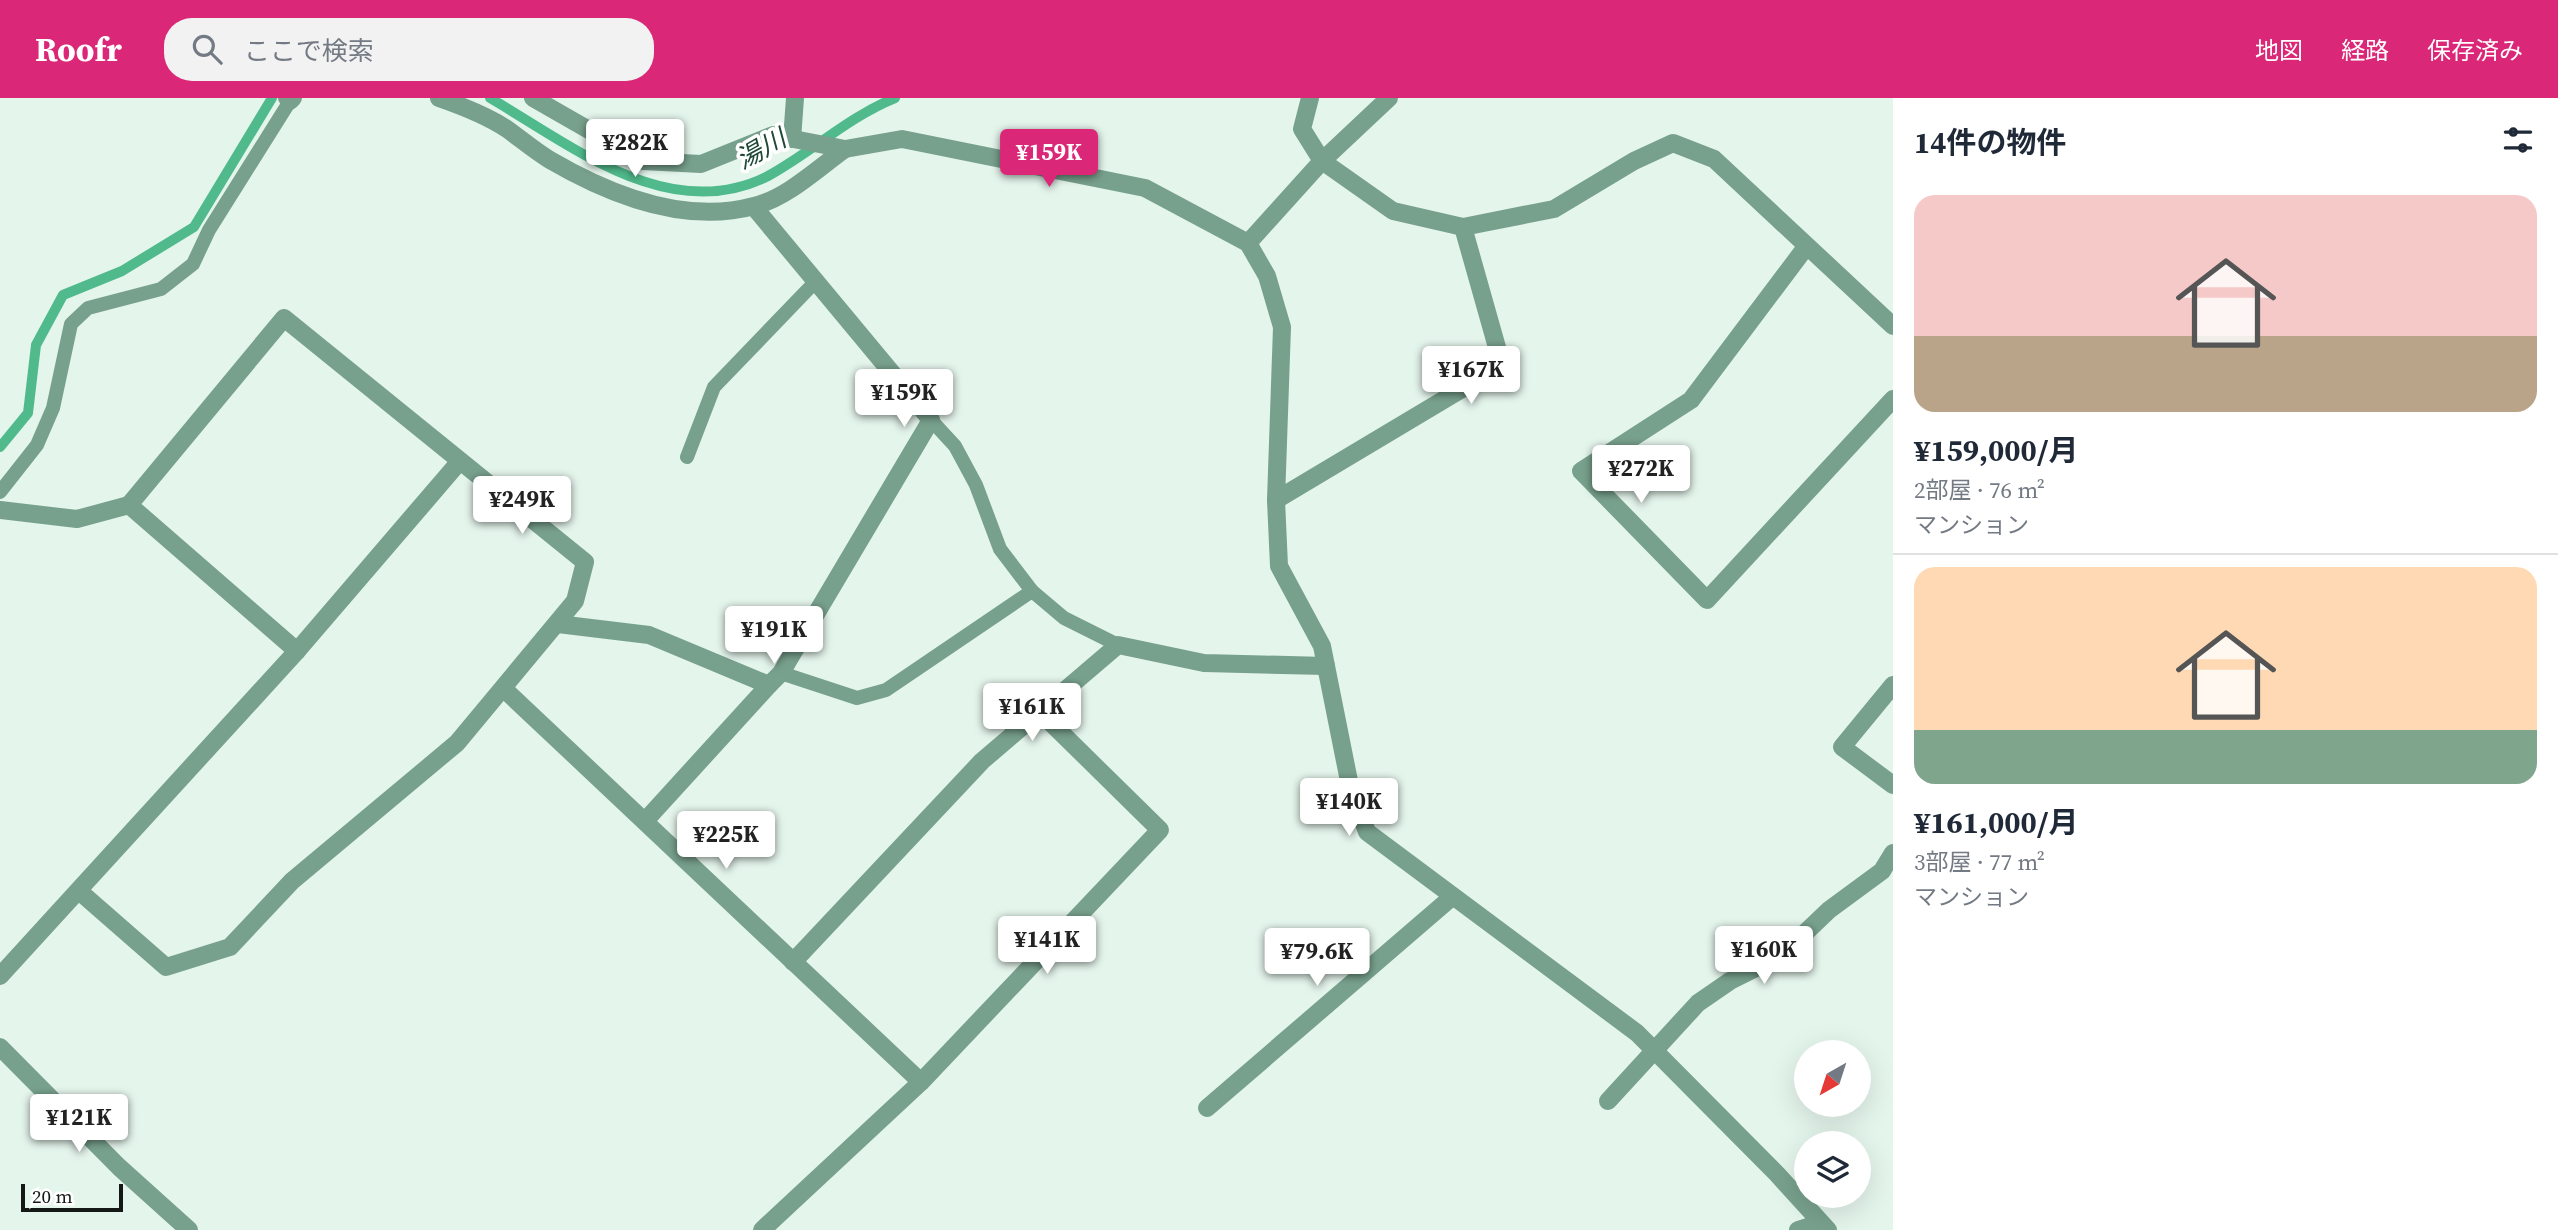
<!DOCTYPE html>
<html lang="ja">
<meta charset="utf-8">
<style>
body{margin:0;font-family:"Source Serif 4","Noto Sans JP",serif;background:#f2f2f3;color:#1f2937;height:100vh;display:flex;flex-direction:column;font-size:26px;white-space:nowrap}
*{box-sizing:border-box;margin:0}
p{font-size:23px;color:#747a83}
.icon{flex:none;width:38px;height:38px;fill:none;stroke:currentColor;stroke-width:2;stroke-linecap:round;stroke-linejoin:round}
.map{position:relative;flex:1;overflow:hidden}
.side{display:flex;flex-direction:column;background:#fff;width:665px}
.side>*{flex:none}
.needle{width:46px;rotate:219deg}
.tools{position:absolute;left:1794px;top:942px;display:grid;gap:14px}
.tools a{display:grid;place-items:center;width:77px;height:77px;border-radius:50%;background:#fff;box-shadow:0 7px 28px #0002;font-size:35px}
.scale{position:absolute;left:21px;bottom:18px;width:102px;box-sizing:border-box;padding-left:7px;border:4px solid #141916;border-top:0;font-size:19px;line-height:24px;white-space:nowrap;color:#141916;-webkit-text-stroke:5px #fff;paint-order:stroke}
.price{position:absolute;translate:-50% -60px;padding:0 16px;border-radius:7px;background:#fff;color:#222;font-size:23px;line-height:46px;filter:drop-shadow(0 2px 4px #0008)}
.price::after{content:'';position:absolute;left:50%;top:42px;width:21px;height:16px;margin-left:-10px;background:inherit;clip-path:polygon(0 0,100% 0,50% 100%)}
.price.current{background:#db2777;color:#fff}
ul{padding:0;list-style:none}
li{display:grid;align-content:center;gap:14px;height:371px;padding:0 21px}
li+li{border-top:2px solid #e0e1e3}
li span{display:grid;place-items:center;height:217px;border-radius:21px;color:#555}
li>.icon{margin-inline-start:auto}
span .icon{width:126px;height:126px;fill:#fffc;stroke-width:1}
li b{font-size:30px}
h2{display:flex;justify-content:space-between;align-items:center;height:84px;padding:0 21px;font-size:30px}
header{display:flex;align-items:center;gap:42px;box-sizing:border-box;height:98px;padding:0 35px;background:#db2777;color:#fff}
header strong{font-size:33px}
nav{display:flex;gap:38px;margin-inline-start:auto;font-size:24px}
.search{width:490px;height:63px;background:#f2f2f3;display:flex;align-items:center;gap:18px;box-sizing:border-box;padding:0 24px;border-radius:28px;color:#747a83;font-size:26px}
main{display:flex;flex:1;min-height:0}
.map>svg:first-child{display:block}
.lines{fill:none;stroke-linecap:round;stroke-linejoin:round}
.stream{stroke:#50ba8c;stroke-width:10}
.lane{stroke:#78a18d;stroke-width:14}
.street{stroke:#78a18d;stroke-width:18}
.labels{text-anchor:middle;stroke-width:7;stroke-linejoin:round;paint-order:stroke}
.water-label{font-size:26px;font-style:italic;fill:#1d4936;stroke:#fff}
</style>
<header>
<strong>Roofr</strong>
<div class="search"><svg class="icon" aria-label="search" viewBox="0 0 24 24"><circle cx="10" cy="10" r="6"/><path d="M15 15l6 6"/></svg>ここで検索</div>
<nav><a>地図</a><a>経路</a><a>保存済み</a></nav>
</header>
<main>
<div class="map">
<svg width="1893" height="1132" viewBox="0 0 1893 1132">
<rect width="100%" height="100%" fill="#e4f5ec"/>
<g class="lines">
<!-- stream -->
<g class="stream">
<path d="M 490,0 C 571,47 670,128 768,78 C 812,54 848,19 895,0"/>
<path d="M 0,349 L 28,315 L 36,247 L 63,197 L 122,173 L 194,129 L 272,0"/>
</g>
<!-- lane -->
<g class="lane">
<path d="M 931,322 L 955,348 L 976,387 L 1000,451 L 1032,493 L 1064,520 L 1118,547"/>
<path d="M 687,359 L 714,289 L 817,182"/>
<path d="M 0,394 L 37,347 L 53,310 L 71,226 L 88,210 L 161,191 L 193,166 L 209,132 L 290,3"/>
<path d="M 781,575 L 857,600 L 886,592 L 1032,493"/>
</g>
<!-- street -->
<g class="street">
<path d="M 287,0 L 290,3 L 293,0"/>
<path d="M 439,0 C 462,8 486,17 507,31 C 521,41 535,53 550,62 C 610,97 684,127 754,108 C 787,100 817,71 845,51"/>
<path d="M 533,0 L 643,63 L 701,66 L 773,37 L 845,51 L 902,41 L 1145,90 L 1248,145 L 1267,178 L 1282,229 L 1276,402 L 1279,468 L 1322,548 L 1349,683 L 1367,734 L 1637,935 L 1777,1076 L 1828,1132"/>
<path d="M 1389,0 L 1322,63 L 1393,113 L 1463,129 L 1554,111 L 1634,63 L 1673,45 L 1714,61 L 1893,228"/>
<path d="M 792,41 L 795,0"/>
<path d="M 754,109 L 931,322 L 781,575 L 769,587"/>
<path d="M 1248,145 L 1322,63 L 1302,31 L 1310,0"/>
<path d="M 1806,149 L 1691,302 L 1581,373 L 1707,502 L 1893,301"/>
<path d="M 1276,402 L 1502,267 L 1463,129"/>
<path d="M 0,412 L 77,421 L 129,407"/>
<path d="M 558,526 L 649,537 L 769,587 L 645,723"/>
<path d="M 1893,587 L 1842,649 L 1893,687"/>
<path d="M 504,591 L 921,984"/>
<path d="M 79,793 L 166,869 L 230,849 L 292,783 L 457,645 L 575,503 L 585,464 L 284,220 L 129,407 L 297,553"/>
<path d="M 793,864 L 982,663 L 1118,547 L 1204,565 L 1326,568"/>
<path d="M 0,878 L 297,553 L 460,363"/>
<path d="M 0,949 L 119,1069 L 189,1132"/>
<path d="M 1608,1003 L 1698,905 L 1730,883 L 1782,857 L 1829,812 L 1882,773 L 1893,755"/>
<path d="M 1207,1010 L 1452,799"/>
<path d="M 762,1132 L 921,984 L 1160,732 L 1040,614"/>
<path d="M 1798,1132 L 1820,1125"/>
</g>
</g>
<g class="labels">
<!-- water labels -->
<g class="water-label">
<text transform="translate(761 51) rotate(-29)" y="9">湯川</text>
</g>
</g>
</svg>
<div class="tools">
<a><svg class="needle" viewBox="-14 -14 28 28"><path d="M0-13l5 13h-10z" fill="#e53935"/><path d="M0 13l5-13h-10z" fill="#747a83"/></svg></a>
<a><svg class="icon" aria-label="layers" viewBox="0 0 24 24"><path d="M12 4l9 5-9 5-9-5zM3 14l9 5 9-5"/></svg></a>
</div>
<div class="scale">20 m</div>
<b class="price" style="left:635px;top:81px">¥282K</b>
<b class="price current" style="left:1049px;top:91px">¥159K</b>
<b class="price" style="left:1471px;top:308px">¥167K</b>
<b class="price" style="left:904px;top:331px">¥159K</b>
<b class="price" style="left:1641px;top:407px">¥272K</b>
<b class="price" style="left:522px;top:438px">¥249K</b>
<b class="price" style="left:774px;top:568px">¥191K</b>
<b class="price" style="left:1032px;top:645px">¥161K</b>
<b class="price" style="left:1349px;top:740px">¥140K</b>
<b class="price" style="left:726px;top:773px">¥225K</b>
<b class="price" style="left:1047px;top:878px">¥141K</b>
<b class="price" style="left:1764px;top:888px">¥160K</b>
<b class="price" style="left:1317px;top:890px">¥79.6K</b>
<b class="price" style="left:79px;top:1056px">¥121K</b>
</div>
<section class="side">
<h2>14件の物件<svg class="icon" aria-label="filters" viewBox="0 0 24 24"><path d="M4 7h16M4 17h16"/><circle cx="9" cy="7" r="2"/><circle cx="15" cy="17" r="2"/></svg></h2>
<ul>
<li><span style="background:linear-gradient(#f6c9c9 65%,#b9a48a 0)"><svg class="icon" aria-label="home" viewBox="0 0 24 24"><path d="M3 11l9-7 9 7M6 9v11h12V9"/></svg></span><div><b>¥159,000/月</b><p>2部屋 · 76 m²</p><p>マンション</p></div></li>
<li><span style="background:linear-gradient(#ffd9b3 75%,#7fa58c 0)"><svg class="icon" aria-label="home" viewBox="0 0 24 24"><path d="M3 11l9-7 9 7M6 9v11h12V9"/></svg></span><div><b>¥161,000/月</b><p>3部屋 · 77 m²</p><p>マンション</p></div></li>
</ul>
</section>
</main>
